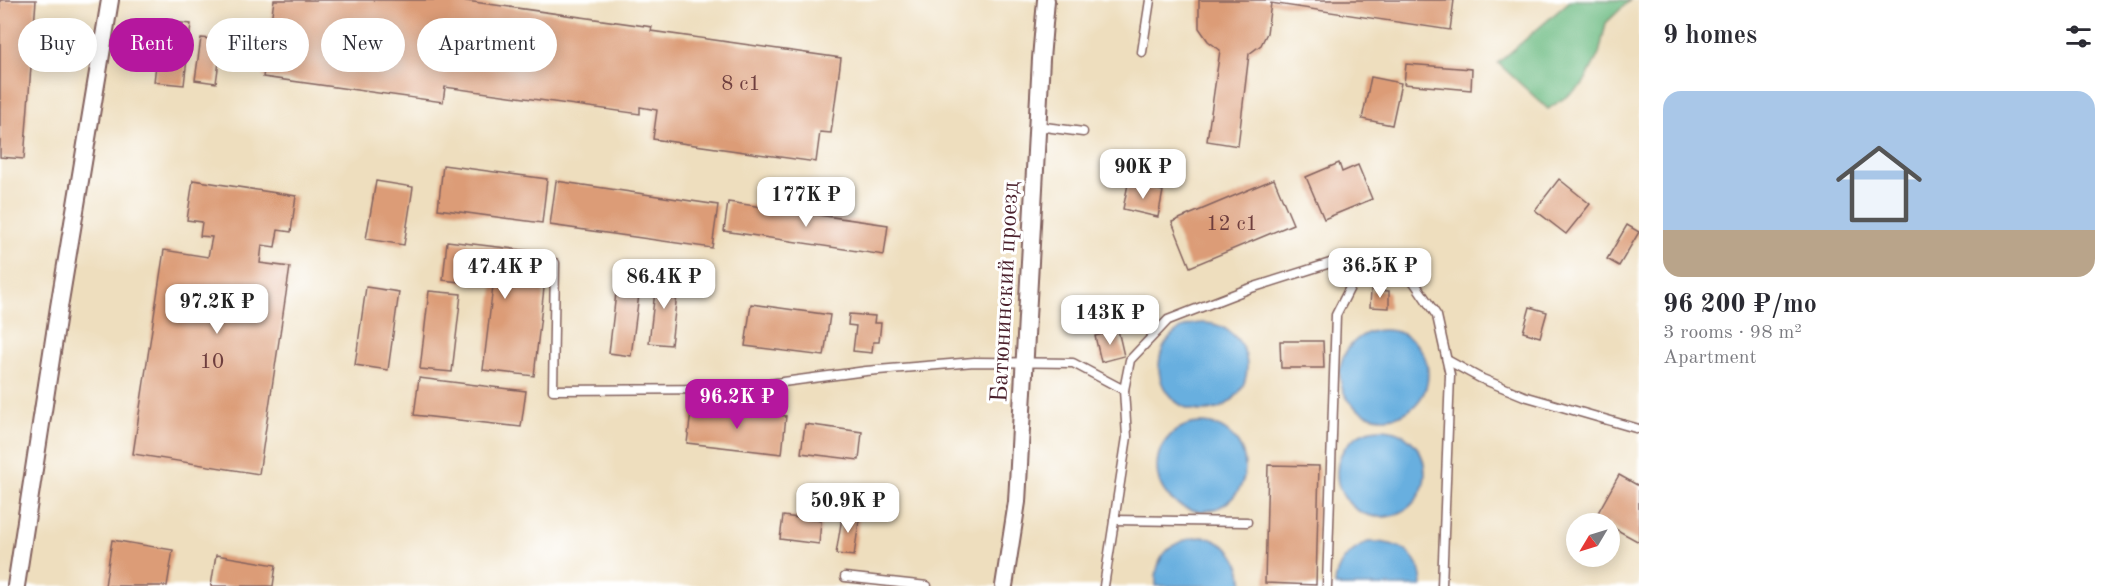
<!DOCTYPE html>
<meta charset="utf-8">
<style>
body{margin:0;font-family:"Old Standard TT",serif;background:#f2f2f3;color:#2b2b33;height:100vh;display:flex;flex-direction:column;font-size:22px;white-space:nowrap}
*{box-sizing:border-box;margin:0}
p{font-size:20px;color:#7c7c81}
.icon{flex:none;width:33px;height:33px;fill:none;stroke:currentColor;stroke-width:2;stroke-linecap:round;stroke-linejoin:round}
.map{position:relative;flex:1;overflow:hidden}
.sheet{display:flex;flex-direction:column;background:#fff;width:480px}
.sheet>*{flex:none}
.top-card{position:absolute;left:18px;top:18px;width:570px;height:54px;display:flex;gap:12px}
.needle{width:39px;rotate:232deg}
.controls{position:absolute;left:1566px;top:513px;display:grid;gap:12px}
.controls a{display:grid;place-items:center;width:54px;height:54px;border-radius:50%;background:#fff;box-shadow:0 3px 15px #0003;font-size:30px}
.price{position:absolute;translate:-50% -51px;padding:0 14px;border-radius:12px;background:#fff;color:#222;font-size:20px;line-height:39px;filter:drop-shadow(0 2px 3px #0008)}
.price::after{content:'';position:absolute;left:50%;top:36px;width:18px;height:14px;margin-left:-9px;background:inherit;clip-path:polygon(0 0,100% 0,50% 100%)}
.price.active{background:#b5179e;color:#fff}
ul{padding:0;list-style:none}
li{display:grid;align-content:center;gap:12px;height:318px;padding:0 24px}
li+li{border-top:2px solid #e1e1e2}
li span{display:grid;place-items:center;height:186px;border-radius:18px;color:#555}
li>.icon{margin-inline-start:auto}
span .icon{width:108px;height:108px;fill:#fffc;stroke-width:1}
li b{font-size:26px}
h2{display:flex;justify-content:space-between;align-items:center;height:72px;padding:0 24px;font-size:26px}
.chip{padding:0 21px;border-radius:27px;background:#fff;box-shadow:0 3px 15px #0003;font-size:21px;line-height:54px}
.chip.active{background:#b5179e;color:#fff}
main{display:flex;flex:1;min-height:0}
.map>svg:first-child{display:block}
.forest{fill:#72be87;stroke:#5e6e59;stroke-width:1.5}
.water{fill:#68afdf;stroke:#596785;stroke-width:1.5}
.building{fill:#dc9c77}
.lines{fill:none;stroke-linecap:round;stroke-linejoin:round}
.lane-casing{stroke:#83625e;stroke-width:11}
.street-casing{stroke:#83625e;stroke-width:20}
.lane{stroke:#fff;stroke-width:8}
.street{stroke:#fff;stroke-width:16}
.labels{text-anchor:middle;stroke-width:6;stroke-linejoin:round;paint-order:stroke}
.number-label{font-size:21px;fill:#6e3e3e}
.street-label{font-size:24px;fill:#4a1f2b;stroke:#fff}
</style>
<main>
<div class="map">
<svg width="1639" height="586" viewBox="0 0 1639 586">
<rect width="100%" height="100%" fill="#fff"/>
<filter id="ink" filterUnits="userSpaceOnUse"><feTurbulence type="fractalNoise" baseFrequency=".0167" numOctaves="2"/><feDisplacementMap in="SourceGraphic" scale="12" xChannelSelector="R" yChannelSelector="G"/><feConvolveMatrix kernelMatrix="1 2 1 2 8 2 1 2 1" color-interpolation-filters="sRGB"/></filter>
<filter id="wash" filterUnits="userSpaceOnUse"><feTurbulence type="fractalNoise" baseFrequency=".008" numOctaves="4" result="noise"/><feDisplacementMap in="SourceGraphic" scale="24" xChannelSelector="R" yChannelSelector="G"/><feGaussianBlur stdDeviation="1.35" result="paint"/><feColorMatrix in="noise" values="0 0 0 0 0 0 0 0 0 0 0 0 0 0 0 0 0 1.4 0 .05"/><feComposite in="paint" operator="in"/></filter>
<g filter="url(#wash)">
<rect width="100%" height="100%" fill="#eedebe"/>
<!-- forest -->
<path class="forest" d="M 1571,0 L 1630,0 L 1606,23 L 1599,54 L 1582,86 L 1548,109 L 1498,63 Z"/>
<!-- water -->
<g class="water">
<circle cx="1203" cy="367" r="44"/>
<circle cx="1384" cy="374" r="44"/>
<circle cx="1201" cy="467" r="44"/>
<circle cx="1381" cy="473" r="44"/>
<path d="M 1206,537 C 1232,546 1241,558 1243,586 L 1156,586 C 1154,553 1174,538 1206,537 Z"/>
<path d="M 1368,542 C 1399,541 1421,553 1422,586 L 1335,586 C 1335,563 1350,551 1368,542 Z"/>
</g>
<g id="blocks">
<!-- building -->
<g class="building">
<path d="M 0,0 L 36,0 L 24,159 L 0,157 Z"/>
<path d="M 274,0 L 459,0 L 652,27 L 651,31 L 841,58 L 831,133 L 820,132 L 816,162 L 653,139 L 657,110 L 640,107 L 640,114 L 445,87 L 443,102 L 263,77 Z"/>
<path d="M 1199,0 L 1454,0 L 1450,30 L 1271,3 L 1267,33 L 1261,45 L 1249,54 L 1238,146 L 1207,141 L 1220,50 L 1208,41 L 1199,28 Z"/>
<path d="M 161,21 L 191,24 L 184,85 L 154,82 Z"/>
<path d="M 201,38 L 222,40 L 216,83 L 195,80 Z"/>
<path d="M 1406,64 L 1472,69 L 1471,90 L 1404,84 Z"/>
<path d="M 1371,77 L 1401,83 L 1392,125 L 1362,119 Z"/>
<path d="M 1339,163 L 1342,172 L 1358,165 L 1372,199 L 1324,219 L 1306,177 Z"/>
<path d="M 443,165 L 547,179 L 542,223 L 438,209 Z"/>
<path d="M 1274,179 L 1293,224 L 1190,267 L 1172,222 Z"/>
<path d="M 1559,179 L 1590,204 L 1566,234 L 1535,210 Z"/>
<path d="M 193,180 L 296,196 L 291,232 L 278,230 L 275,247 L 262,245 L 260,263 L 290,267 L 259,474 L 133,454 L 164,250 L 208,257 L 212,237 L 200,236 L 202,222 L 187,220 Z"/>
<path d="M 376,181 L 413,187 L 404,245 L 366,239 Z"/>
<path d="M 556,181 L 718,205 L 712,248 L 550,225 Z"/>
<path d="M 1128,184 L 1163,191 L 1158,217 L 1123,209 Z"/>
<path d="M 728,202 L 888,225 L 884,255 L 724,231 Z"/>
<path d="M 1627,225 L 1639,232 L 1619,266 L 1607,259 Z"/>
<path d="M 447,241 L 548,253 L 534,376 L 483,370 L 493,286 L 443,280 Z"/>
<path d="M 657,274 L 679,277 L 671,345 L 649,343 Z"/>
<path d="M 618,276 L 641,279 L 631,356 L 609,353 Z"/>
<path d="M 366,287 L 399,292 L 388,370 L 355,365 Z"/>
<path d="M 1371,290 L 1389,291 L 1389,308 L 1370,307 Z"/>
<path d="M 429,291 L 461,294 L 452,372 L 420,369 Z"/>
<path d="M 751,304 L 830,315 L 824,356 L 745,346 Z"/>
<path d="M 1530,307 L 1547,312 L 1540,337 L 1523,332 Z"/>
<path d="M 849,314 L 875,316 L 874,323 L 881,323 L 879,342 L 873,342 L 872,353 L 853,351 L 856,326 L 848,325 Z"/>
<path d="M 1118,330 L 1124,356 L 1101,362 L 1095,336 Z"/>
<path d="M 1280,341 L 1323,341 L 1324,368 L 1281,368 Z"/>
<path d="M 419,378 L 526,391 L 521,427 L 414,415 Z"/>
<path d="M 692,405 L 786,416 L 782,454 L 687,443 Z"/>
<path d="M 805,424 L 862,432 L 859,460 L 801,453 Z"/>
<path d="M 1268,465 L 1319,466 L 1316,585 L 1265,583 Z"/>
<path d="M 1619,475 L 1639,486 L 1639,542 L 1610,526 L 1610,524 L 1604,524 L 1595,518 Z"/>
<path d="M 843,511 L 860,514 L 854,556 L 836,554 Z"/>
<path d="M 783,516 L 821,521 L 819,544 L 780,539 Z"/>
<path d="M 112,540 L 173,550 L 167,586 L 105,586 Z"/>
<path d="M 216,555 L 276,565 L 273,586 L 211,586 Z"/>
</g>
</g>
</g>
<g filter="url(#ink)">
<use href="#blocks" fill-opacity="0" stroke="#83625e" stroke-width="1.5"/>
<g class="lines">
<!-- lane casing -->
<g class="lane-casing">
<g id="lane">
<path d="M 1142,52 L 1150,0"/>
<path d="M 1037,126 L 1083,132"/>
<path d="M 555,263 L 553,390 L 731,389 L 866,371 L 974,362 L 1073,363 L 1124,390"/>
<path d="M 1447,360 L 1480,378 L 1524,396 L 1639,429"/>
<path d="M 1114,520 L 1247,522"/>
<path d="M 845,577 L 927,586"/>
<path d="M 1104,586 L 1127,437 L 1124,390 L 1130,360 L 1168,320 L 1248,289 L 1343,259 L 1382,261 L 1414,282 L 1437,316 L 1450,375 L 1442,586"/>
<path d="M 1327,586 L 1336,315 L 1364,260"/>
</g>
</g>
<!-- street casing -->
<g class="street-casing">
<g id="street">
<path d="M 16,586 L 59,307 L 110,0"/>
<path d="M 1004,586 L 1017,502 L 1041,59 L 1046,0"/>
</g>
</g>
<!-- lane -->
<use href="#lane" class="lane"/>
<!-- street -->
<use href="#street" class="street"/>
</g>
</g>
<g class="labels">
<!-- number labels -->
<g class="number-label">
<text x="741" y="90">8 с1</text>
<text x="1232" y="230">12 с1</text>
<text x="212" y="368">10</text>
</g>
<!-- street labels -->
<g class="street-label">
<text transform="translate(1004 292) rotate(-87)" y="8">Батюнинский проезд</text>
</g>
</g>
</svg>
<div class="controls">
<a><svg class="needle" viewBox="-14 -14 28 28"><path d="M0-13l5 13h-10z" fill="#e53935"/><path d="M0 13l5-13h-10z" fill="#7c7c81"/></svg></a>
</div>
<b class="price" style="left:1143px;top:200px">90K ₽</b>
<b class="price" style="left:806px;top:228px">177K ₽</b>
<b class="price" style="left:1380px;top:299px">36.5K ₽</b>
<b class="price" style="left:505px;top:300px">47.4K ₽</b>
<b class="price" style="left:664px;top:310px">86.4K ₽</b>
<b class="price" style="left:217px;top:335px">97.2K ₽</b>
<b class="price" style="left:1110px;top:346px">143K ₽</b>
<b class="price active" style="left:737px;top:430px">96.2K ₽</b>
<b class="price" style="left:848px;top:534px">50.9K ₽</b>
<div class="top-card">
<a class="chip">Buy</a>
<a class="chip active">Rent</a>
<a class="chip">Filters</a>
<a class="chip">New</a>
<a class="chip">Apartment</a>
</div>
</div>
<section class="sheet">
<h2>9 homes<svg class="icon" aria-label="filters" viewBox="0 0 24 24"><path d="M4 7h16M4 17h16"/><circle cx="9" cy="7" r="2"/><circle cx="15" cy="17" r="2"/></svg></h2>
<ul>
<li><span style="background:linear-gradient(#a9c7e8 75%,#b9a48a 0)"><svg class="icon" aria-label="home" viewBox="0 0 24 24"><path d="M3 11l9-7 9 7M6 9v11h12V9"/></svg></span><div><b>96 200 ₽/mo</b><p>3 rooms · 98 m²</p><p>Apartment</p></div></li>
</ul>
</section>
</main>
